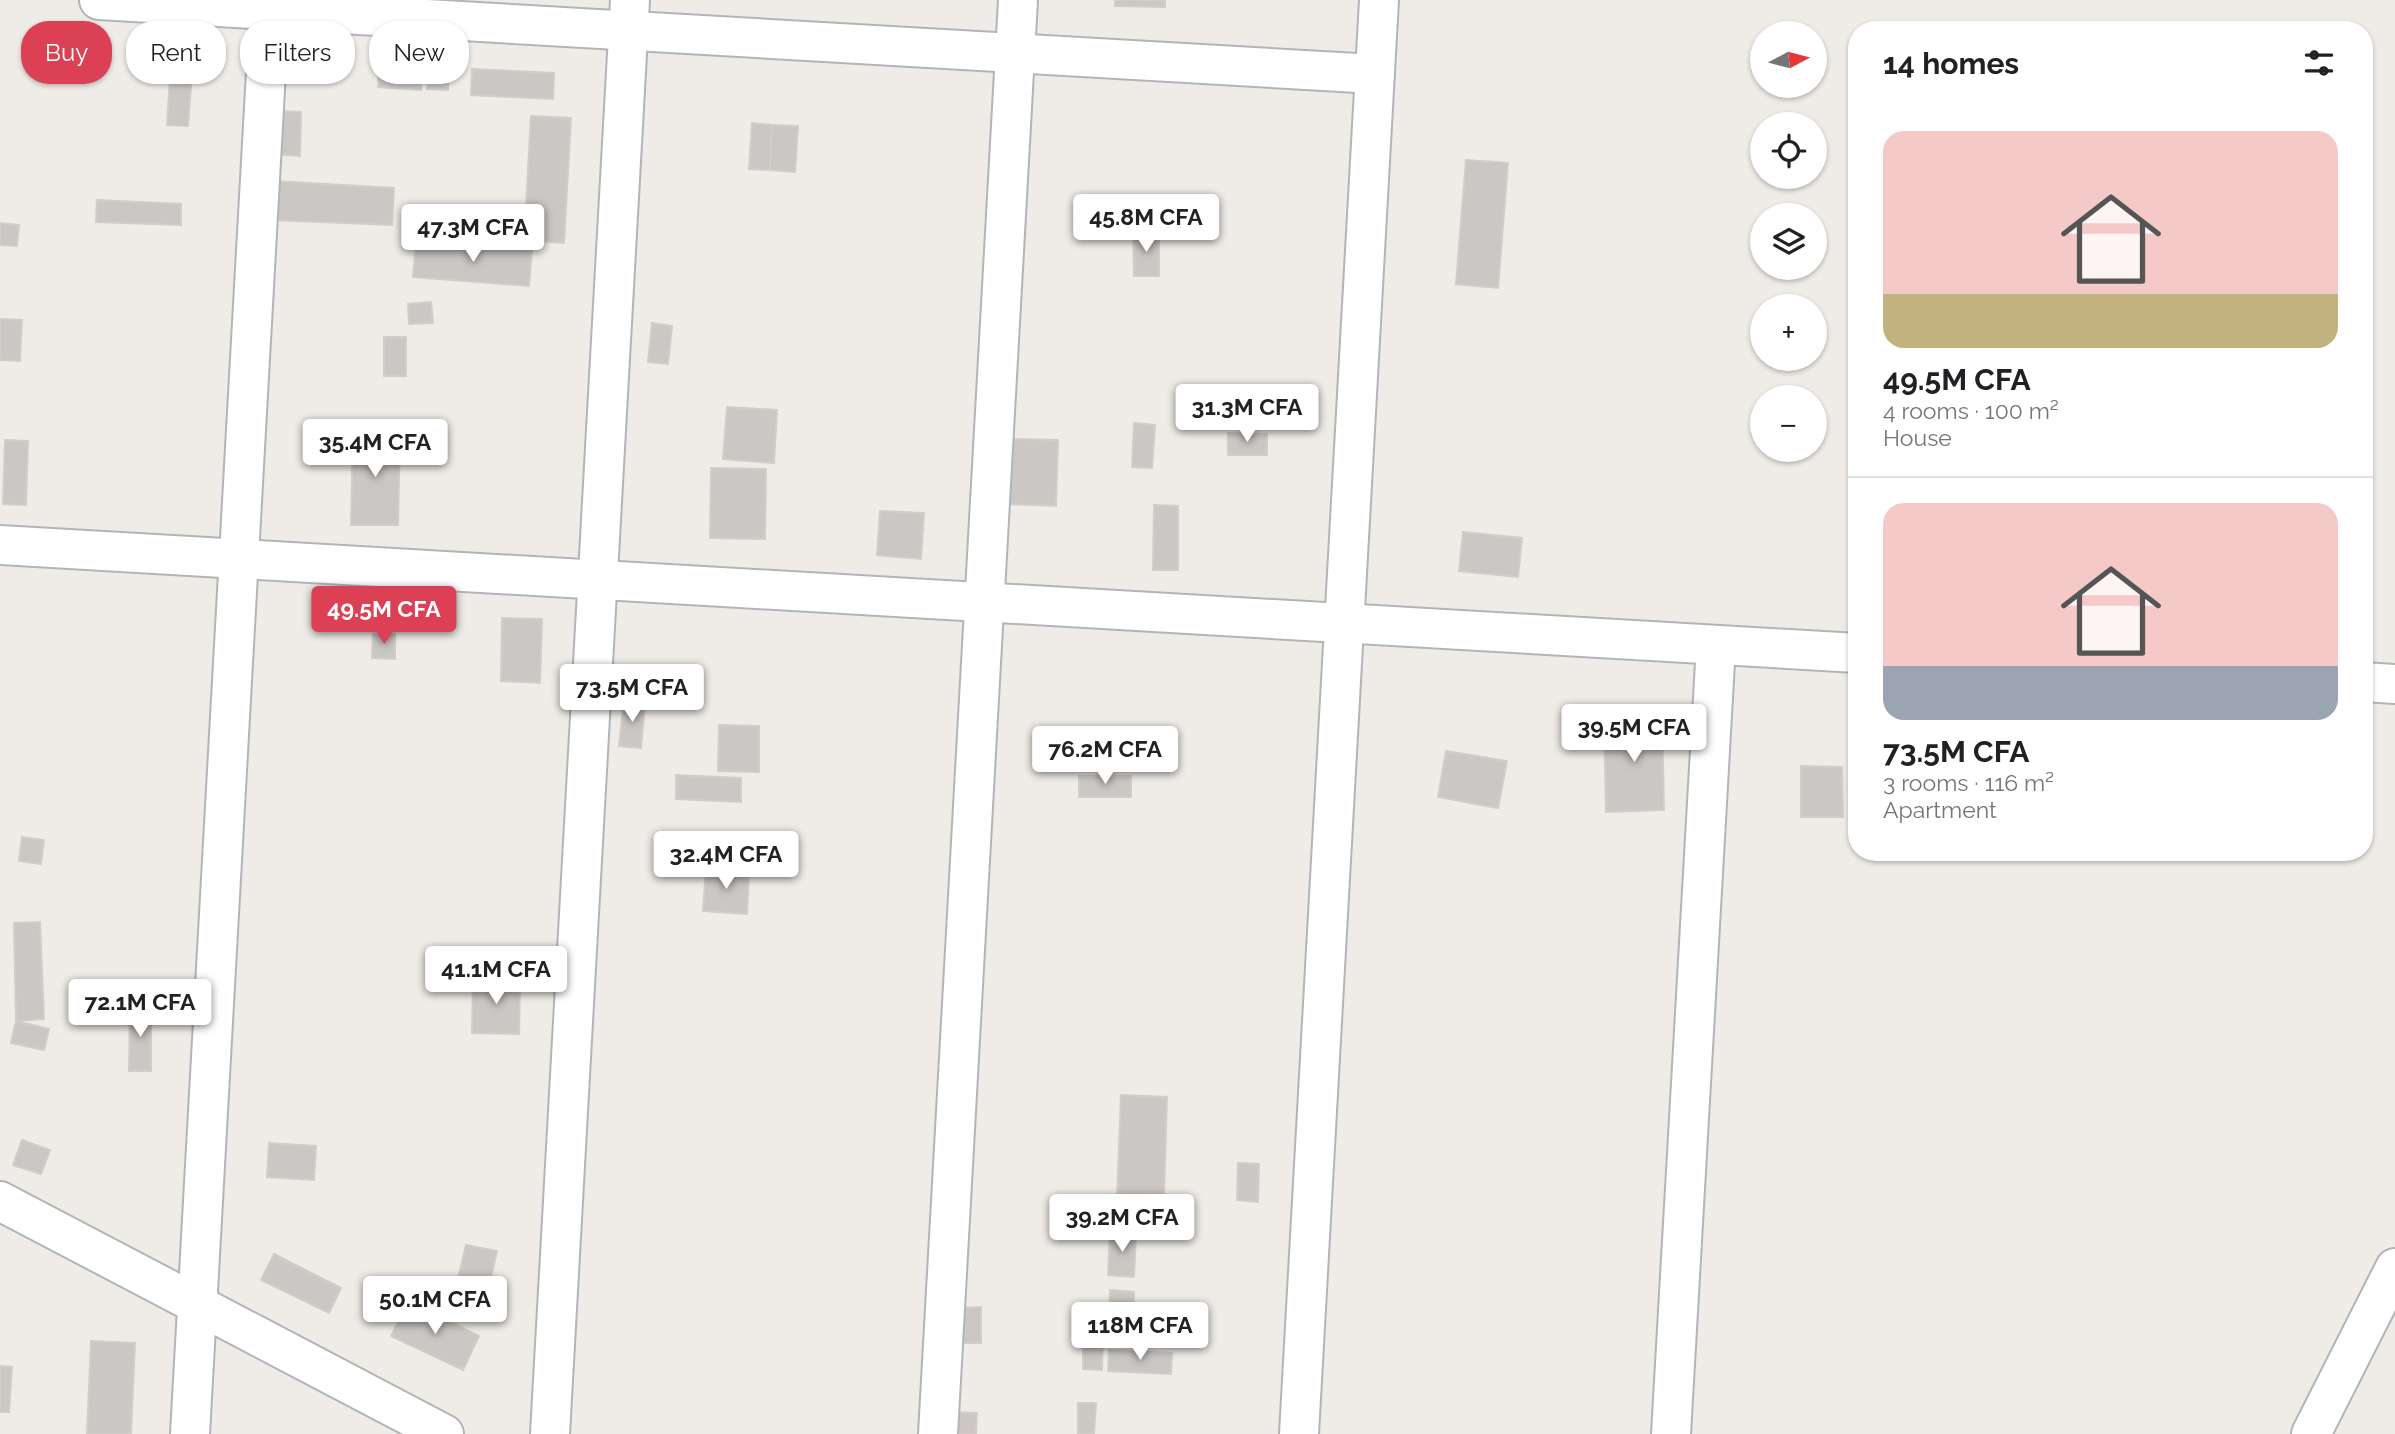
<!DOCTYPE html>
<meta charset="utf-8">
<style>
body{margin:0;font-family:Raleway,sans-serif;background:#f2f2f2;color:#202124;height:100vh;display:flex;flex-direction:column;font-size:26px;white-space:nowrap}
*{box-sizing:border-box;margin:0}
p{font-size:23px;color:#757577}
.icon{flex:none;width:38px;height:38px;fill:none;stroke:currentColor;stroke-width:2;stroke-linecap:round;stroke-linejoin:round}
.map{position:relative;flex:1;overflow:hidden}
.details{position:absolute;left:1848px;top:21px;width:525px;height:840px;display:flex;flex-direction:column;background:#fff;border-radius:28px;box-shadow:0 2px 5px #0004}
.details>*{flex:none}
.banner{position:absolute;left:21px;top:21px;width:665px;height:63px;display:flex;gap:14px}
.needle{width:46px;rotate:83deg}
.tools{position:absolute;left:1750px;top:21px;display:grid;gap:14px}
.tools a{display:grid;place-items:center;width:77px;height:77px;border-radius:50%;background:#fff;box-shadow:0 2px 5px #0004;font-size:35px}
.price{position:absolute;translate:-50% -60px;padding:0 16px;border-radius:7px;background:#fff;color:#222;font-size:23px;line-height:46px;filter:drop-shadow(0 2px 4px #0008)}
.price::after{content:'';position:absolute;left:50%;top:42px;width:21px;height:16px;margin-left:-10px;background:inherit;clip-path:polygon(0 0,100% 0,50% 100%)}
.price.selected{background:#dc4054;color:#fff}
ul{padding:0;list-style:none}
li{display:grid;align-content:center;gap:14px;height:371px;padding:0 35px}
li+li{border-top:2px solid #e0e0e0}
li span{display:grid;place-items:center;height:217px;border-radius:21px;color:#555}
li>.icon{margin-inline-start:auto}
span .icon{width:126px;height:126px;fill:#fffc;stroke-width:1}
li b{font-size:30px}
h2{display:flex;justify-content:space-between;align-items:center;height:84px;padding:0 35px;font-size:30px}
.tag{padding:0 24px;border-radius:28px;background:#fff;box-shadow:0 2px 5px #0004;font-size:24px;line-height:63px}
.tag.selected{background:#dc4054;color:#fff}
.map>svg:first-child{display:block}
.building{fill:#cbc7c4;stroke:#d4ccc6;stroke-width:2}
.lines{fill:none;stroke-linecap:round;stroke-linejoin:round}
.minor-casing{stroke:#b2b5b8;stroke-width:42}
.tertiary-casing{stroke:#b2b5b8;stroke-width:42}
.minor{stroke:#fff;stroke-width:38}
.tertiary{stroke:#fff;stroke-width:38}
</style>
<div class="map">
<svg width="2395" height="1434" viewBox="0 0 2395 1434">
<rect width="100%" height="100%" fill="#efece7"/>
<!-- building -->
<g class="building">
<path d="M 1115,0 L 1165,0 L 1165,7 L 1115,6 Z"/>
<path d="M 172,45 L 194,46 L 188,126 L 167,125 Z"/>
<path d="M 379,63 L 423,67 L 421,90 L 378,87 Z"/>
<path d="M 429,65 L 449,67 L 448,90 L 427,89 Z"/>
<path d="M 472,69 L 554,73 L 553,99 L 471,95 Z"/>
<path d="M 275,111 L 301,112 L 300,156 L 273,154 Z"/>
<path d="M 531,116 L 571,118 L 564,243 L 524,240 Z"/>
<path d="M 752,123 L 772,125 L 770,170 L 749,169 Z"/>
<path d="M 772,125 L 798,126 L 795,172 L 770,170 Z"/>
<path d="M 1466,160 L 1508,163 L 1498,288 L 1456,284 Z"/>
<path d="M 274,181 L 394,188 L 392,225 L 272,220 Z"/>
<path d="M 97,200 L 181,204 L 181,225 L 96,222 Z"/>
<path d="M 0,223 L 19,225 L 17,246 L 0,245 Z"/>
<path d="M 1133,232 L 1159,232 L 1159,276 L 1134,276 Z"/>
<path d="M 416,242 L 532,250 L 529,286 L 413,277 Z"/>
<path d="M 431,302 L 433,323 L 409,324 L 408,304 Z"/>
<path d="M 0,319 L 22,320 L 20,361 L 0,360 Z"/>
<path d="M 652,323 L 672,326 L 668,364 L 648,362 Z"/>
<rect x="384" y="337" width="22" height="39"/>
<path d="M 727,407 L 777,410 L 774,463 L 723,459 Z"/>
<path d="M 1134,423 L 1155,425 L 1152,468 L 1132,467 Z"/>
<path d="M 353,432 L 400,433 L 398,525 L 351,525 Z"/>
<path d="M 1228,433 L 1267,434 L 1267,455 L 1228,455 Z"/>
<path d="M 1010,439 L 1058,440 L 1056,506 L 1008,504 Z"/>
<path d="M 5,440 L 28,441 L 26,505 L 3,504 Z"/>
<path d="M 711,468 L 766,469 L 765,539 L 710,538 Z"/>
<path d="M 1154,505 L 1178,506 L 1178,570 L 1153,570 Z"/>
<path d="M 880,511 L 924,513 L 921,559 L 877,555 Z"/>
<path d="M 1463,532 L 1522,538 L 1518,577 L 1459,571 Z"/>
<path d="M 502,618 L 542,619 L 540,683 L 501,681 Z"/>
<path d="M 373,634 L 395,634 L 395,659 L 372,658 Z"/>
<path d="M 624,700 L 645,703 L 641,748 L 619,746 Z"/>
<path d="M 1662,717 L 1664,810 L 1606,812 L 1604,718 Z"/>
<path d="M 719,725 L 759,726 L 759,772 L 718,771 Z"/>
<path d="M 1446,751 L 1507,761 L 1498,808 L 1438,797 Z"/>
<path d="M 1801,766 L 1842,767 L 1843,817 L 1801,817 Z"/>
<path d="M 676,775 L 741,778 L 741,802 L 676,799 Z"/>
<rect x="1079" y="776" width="52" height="21"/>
<path d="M 22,837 L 44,840 L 41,864 L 19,861 Z"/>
<path d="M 706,867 L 749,870 L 747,914 L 703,911 Z"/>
<path d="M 40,922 L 44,1019 L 16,1021 L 14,923 Z"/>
<path d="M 473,978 L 520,979 L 519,1034 L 472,1033 Z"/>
<path d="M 130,1007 L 151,1007 L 151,1071 L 129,1071 Z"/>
<path d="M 16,1021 L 49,1029 L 44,1050 L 11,1043 Z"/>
<path d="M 1121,1095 L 1167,1097 L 1163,1225 L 1116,1223 Z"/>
<path d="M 22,1140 L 50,1150 L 41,1174 L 13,1165 Z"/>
<path d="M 269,1143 L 316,1146 L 314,1180 L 267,1177 Z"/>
<path d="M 1238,1163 L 1259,1164 L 1258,1202 L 1237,1200 Z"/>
<path d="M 1110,1232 L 1136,1233 L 1134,1277 L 1108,1275 Z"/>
<path d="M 466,1245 L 497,1251 L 488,1290 L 457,1283 Z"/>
<path d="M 274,1254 L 341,1288 L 329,1313 L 261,1280 Z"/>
<path d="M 1110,1290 L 1134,1292 L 1133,1335 L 1108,1334 Z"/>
<path d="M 408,1301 L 479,1336 L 463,1370 L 391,1336 Z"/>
<path d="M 981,1307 L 981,1343 L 963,1343 L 962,1308 Z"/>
<path d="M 1083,1334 L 1103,1334 L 1102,1370 L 1083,1369 Z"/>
<path d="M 91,1341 L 135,1343 L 131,1434 L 87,1434 Z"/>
<path d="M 1109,1350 L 1172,1353 L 1171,1374 L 1108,1371 Z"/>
<path d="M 0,1366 L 12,1367 L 9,1412 L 0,1412 Z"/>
<path d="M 1078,1403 L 1096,1403 L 1094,1434 L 1078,1434 Z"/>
<path d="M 954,1412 L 977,1413 L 976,1434 L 954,1434 Z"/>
</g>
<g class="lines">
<!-- minor casing -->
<g class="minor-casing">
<g id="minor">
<path d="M 99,0 L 1375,74"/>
<path d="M 0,545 L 1857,653"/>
<path d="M 2364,682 L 2395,684"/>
<path d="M 190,1434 L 270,0"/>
<path d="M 550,1434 L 630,0"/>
<path d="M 938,1434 L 1018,0"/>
<path d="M 1299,1434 L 1379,0"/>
<path d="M 1671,1434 L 1716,645"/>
<path d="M 2311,1434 L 2395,1268"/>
</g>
</g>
<!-- tertiary casing -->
<g class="tertiary-casing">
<path id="tertiary" d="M 0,1201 L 444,1434"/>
</g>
<!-- minor -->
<use href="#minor" class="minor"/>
<!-- tertiary -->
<use href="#tertiary" class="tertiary"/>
</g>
</svg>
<div class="tools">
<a><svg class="needle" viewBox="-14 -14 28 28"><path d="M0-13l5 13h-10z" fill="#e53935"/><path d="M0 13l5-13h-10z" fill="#757577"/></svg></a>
<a><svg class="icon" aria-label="locate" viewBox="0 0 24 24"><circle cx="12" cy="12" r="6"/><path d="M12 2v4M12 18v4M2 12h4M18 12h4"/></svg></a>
<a><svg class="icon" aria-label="layers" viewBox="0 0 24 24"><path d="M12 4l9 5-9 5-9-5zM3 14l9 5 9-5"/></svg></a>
<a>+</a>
<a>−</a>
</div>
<b class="price" style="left:1146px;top:254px">45.8M CFA</b>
<b class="price" style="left:473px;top:264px">47.3M CFA</b>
<b class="price" style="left:1247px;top:444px">31.3M CFA</b>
<b class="price" style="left:375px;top:479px">35.4M CFA</b>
<b class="price selected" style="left:384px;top:646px">49.5M CFA</b>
<b class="price" style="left:632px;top:724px">73.5M CFA</b>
<b class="price" style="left:1634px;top:764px">39.5M CFA</b>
<b class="price" style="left:1105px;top:786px">76.2M CFA</b>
<b class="price" style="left:726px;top:891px">32.4M CFA</b>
<b class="price" style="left:496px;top:1006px">41.1M CFA</b>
<b class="price" style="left:140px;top:1039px">72.1M CFA</b>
<b class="price" style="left:1122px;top:1254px">39.2M CFA</b>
<b class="price" style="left:435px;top:1336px">50.1M CFA</b>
<b class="price" style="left:1140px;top:1362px">118M CFA</b>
<div class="banner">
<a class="tag selected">Buy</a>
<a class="tag">Rent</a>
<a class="tag">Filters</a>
<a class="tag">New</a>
</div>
<section class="details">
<h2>14 homes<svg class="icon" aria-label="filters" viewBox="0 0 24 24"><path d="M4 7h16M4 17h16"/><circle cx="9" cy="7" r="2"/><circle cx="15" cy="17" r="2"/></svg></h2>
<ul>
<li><span style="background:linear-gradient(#f6c9c9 75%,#c2b280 0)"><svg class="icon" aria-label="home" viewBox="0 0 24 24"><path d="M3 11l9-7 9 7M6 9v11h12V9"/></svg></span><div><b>49.5M CFA</b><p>4 rooms · 100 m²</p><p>House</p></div></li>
<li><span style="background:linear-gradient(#f6c9c9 75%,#9aa5b1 0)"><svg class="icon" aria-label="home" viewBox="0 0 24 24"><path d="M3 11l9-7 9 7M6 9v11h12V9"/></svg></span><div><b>73.5M CFA</b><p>3 rooms · 116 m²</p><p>Apartment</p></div></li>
</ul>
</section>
</div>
